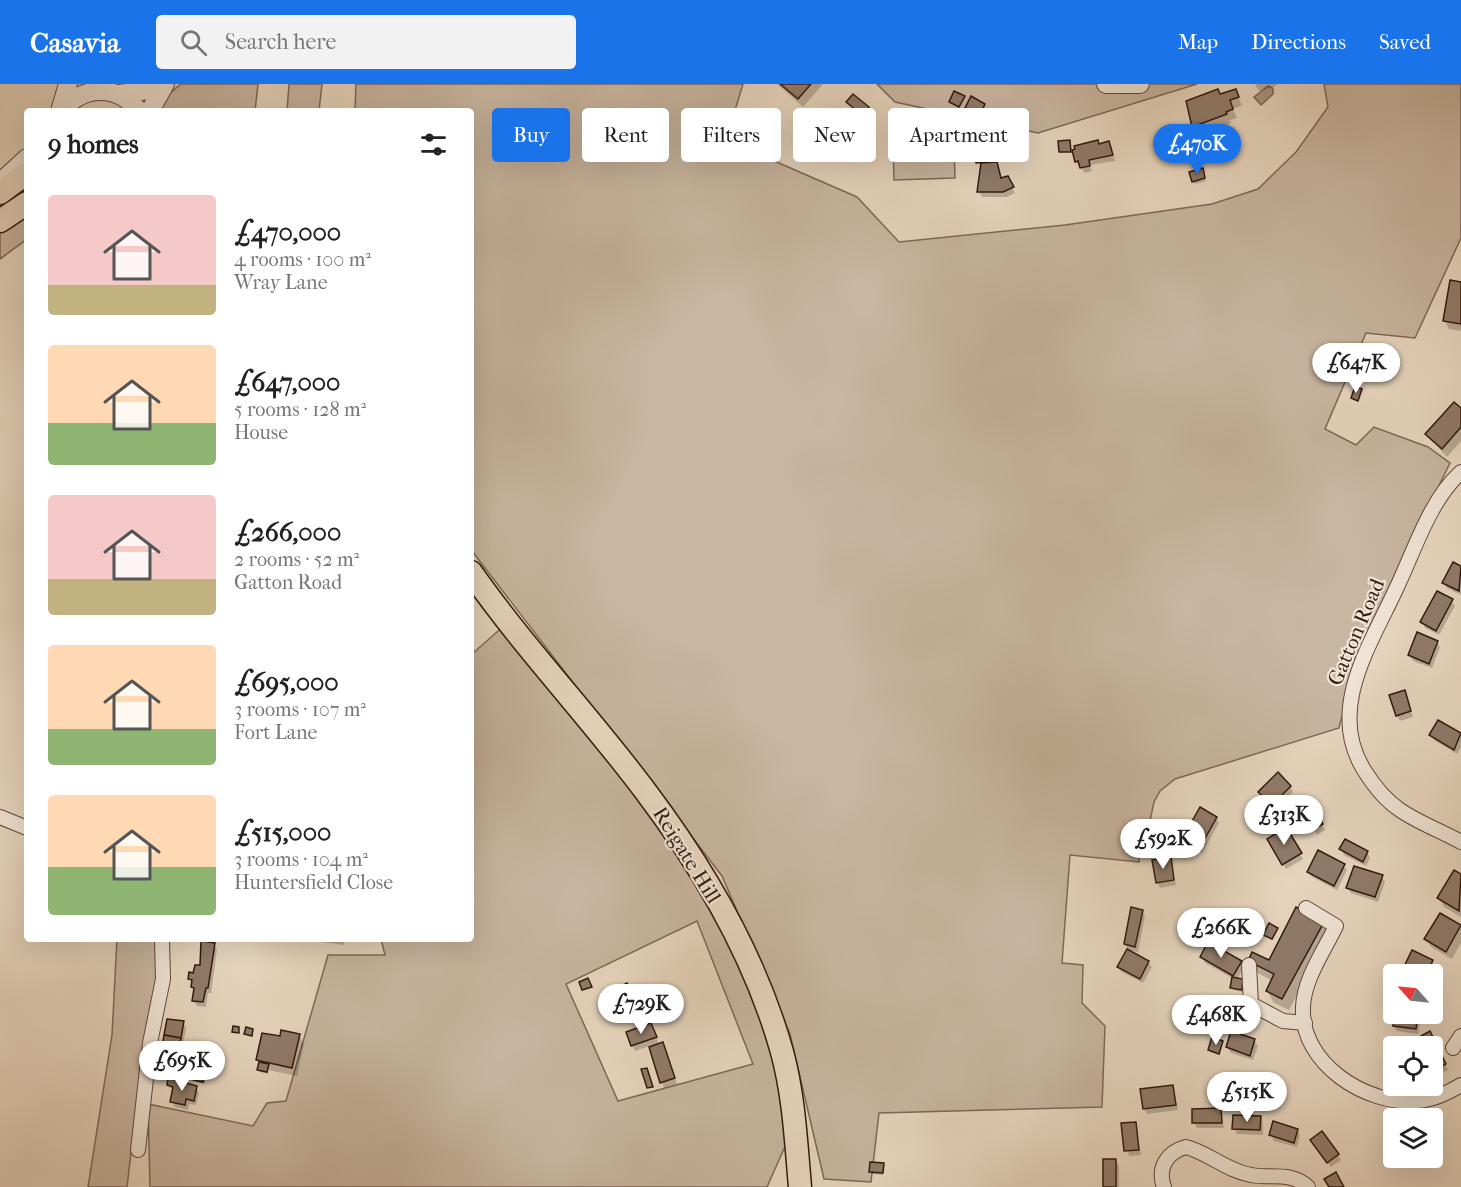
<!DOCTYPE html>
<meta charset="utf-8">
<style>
body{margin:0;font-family:"IM FELL French Canon",serif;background:#f2f2f2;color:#222;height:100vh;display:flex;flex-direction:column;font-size:22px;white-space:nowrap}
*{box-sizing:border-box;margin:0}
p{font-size:20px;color:#767676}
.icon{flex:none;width:33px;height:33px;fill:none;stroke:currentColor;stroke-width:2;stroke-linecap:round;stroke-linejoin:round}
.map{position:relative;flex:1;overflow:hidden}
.panel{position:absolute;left:24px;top:24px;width:450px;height:834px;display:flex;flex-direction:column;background:#fff;border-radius:6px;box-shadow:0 6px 24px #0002}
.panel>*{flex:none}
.hud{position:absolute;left:492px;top:24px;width:570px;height:54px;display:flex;gap:12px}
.needle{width:39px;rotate:297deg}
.controls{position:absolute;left:1383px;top:880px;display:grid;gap:12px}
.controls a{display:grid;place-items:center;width:60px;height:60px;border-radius:6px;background:#fff;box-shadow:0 6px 24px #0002;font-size:30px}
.price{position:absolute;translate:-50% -51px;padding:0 14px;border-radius:21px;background:#fff;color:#222;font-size:20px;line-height:39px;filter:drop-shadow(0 2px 3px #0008)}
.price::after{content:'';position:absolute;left:50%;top:36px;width:18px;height:14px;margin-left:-9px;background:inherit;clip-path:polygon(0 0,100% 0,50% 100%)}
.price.selected{background:#1a73e8;color:#fff}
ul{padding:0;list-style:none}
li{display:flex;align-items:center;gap:18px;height:150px;padding:0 24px}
li span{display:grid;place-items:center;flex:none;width:168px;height:120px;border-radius:6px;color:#555}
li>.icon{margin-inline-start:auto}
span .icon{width:72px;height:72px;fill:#fffc;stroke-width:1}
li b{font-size:26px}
h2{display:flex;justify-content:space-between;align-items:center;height:72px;padding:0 24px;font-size:26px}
.pill{padding:0 21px;border-radius:6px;background:#fff;box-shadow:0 6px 24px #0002;font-size:21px;line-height:54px}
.pill.selected{background:#1a73e8;color:#fff}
header{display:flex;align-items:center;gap:36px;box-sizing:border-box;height:84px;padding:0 30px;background:#1a73e8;color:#fff}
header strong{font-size:28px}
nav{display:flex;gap:33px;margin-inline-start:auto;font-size:21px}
.search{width:420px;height:54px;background:#f2f2f2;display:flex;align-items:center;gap:15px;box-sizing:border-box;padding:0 21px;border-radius:6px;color:#767676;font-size:22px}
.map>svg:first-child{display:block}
.green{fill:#c9b6a1;stroke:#7e6858;stroke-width:1.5;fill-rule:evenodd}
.water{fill:#aa9683;stroke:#7a6454;stroke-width:1.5}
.shadow{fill:#0003}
.building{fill:#917b6a;stroke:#32190e;stroke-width:1.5}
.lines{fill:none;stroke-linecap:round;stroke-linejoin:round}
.minor-casing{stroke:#60483a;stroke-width:16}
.tertiary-casing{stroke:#60483a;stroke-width:20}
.primary-casing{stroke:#32190e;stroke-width:25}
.minor{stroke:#f0e4d5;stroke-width:14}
.tertiary{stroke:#f0e4d5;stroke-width:18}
.primary{stroke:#e8d6bf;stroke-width:22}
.labels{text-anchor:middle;stroke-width:4.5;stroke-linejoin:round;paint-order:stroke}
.street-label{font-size:21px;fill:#32190e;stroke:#f0e4d5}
</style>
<header>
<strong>Casavia</strong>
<div class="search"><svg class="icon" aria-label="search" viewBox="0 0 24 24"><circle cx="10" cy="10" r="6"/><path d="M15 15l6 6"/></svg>Search here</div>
<nav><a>Map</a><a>Directions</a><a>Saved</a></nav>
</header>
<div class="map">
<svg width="1461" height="1103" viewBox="0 0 1461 1103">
<rect width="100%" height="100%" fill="#e8d6bf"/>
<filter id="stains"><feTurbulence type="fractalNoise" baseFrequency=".00333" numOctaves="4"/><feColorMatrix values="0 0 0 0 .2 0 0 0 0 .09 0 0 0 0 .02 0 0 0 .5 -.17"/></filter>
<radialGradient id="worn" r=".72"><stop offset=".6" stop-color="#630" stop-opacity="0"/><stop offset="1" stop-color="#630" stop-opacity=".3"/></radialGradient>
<!-- green -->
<g class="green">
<path d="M 181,0 L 258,0 L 255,27 L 162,27 L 163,15 Z"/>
<path d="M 289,0 L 322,0 L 319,27 L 287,27 Z"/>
<path d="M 356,0 L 743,0 L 726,56 L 857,113 L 899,158 L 1065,141 L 1212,120 L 1258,105 L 1296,68 L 1328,23 L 1324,0 L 1461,0 L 1461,154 L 1415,254 L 1366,249 L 1325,345 L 1356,361 L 1374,343 L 1428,363 L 1450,379 L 1359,567 L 1339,644 L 1175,695 L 1160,707 L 1154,718 L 1148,746 L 1142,754 L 1139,778 L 1070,771 L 1062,879 L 1083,881 L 1082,919 L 1105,942 L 1102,1023 L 879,1029 L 871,1098 L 824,1095 L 790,950 L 722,792 L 475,471 L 471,462 L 471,27 L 355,27 Z"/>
<path d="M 877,0 L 1197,0 L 1038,49 L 895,18 Z"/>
<path d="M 954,59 L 955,94 L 894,96 L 893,61 Z"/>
<path d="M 27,130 L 27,155 L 0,175 L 0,148 Z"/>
<path d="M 507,539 L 647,709 L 752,887 L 795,1040 L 767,1103 L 150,1103 L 148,1020 L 253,1042 L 267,1019 L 286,1017 L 328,871 L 385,871 L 381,855 L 471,855 L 471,571 ZM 697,837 L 753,980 L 618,1017 L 566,900 Z"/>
<path d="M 117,855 L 160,855 L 161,885 L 151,919 L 144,957 L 127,1103 L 88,1103 L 112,951 Z"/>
</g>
<!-- water -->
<g class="water">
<path d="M 1268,2 L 1273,4 L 1273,10 L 1261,21 L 1254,13 Z"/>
<path d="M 846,26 L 850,30 L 851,36 L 835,54 L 827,47 Z"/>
</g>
<!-- shadow -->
<g class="shadow">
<path d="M 777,0 L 823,0 L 803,23 Z"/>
<path d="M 1255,0 L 1277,0 L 1278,1 L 1259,7 Z"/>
<path d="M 1235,6 L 1242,21 L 1233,25 L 1237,34 L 1230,36 L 1231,39 L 1198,51 L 1193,42 L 1220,12 Z"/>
<path d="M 964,13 L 960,24 L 951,18 Z"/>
<path d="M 848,18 L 868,24 L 871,29 L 865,35 Z"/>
<path d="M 984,21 L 987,26 L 982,36 L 970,30 L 966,24 Z"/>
<path d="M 915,38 L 916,42 L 901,47 L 900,45 Z"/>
<path d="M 1109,59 L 1115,77 L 1090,81 L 1092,87 L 1085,89 L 1076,78 L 1073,67 Z"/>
<path d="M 977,68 L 989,68 L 991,80 L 996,79 L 1002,96 L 1007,94 L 1015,109 L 1007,113 L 982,113 L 979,108 L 983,81 L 978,79 Z"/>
<path d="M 1203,88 L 1206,97 L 1195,100 L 1191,89 Z"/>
<path d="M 1461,200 L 1461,247 L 1449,245 L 1444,236 Z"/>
<path d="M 1461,326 L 1461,357 L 1447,373 L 1427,351 Z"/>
<path d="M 1454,480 L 1461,484 L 1461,511 L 1447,504 L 1444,499 Z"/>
<path d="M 1451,516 L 1455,522 L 1439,551 L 1425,544 L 1422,538 Z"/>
<path d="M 1437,558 L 1440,563 L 1432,584 L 1413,577 L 1410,571 Z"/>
<path d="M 1404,607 L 1413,633 L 1400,637 L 1397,632 Z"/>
<path d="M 1438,638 L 1461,651 L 1461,663 L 1457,670 L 1434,656 L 1431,651 Z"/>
<path d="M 1290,702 L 1293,708 L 1276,726 L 1260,708 Z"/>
<path d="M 1314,728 L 1325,746 L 1317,751 L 1306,733 Z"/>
<path d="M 1216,734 L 1219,739 L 1202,769 L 1187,761 L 1184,755 Z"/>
<path d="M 1286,745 L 1303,775 L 1286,785 L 1269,756 Z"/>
<path d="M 1341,765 L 1367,768 L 1370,774 L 1366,782 L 1344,771 Z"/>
<path d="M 1170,774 L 1176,801 L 1160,804 L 1157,798 Z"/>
<path d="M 1343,781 L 1347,786 L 1337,806 L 1312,793 L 1308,788 Z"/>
<path d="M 1454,788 L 1461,792 L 1461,833 L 1444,823 L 1439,814 Z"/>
<path d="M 1381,792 L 1385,798 L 1378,818 L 1351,809 L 1348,804 Z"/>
<path d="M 1142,827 L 1145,832 L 1138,868 L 1128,866 L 1125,860 Z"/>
<path d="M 1440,831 L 1461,843 L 1461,859 L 1452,875 L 1431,863 L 1426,855 Z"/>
<path d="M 1323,839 L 1330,850 L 1289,926 L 1274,919 L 1267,907 L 1273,897 L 1256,888 L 1250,877 L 1270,878 Z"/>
<path d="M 1277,845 L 1273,856 L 1266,853 L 1265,850 Z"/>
<path d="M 319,855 L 344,855 L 344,861 L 321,858 Z"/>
<path d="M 214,861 L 217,866 L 211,909 L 208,909 L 206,923 L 197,922 L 193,916 L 195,907 L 190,895 L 201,883 Z"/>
<path d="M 1202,873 L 1241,878 L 1244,883 L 1237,896 L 1244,899 L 1242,908 L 1233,906 L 1234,895 L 1205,879 Z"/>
<path d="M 1432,877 L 1435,882 L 1431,891 L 1401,891 Z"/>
<path d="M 1148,878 L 1152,883 L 1143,899 L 1122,888 L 1118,883 Z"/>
<path d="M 627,901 L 640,926 L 628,932 L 615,907 Z"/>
<path d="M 1396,930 L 1421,930 L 1418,950 L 1397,947 L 1394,942 Z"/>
<path d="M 183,939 L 186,944 L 178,990 L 163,987 L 160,982 Z"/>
<path d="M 654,946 L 659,961 L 663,960 L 666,966 L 677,1000 L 664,1004 L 650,962 L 635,967 L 632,961 Z"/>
<path d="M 299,951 L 304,960 L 297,992 L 268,986 L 268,990 L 260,988 L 258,976 L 281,954 Z"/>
<path d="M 1432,955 L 1448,986 L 1437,991 L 1432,982 L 1432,963 L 1423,963 Z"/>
<path d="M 1254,957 L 1258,962 L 1253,976 L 1231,969 L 1227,963 Z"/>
<path d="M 1222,958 L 1220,971 L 1211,968 L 1209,966 Z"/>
<path d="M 210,981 L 204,1000 L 196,998 L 194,996 Z"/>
<path d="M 168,1001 L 196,1003 L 199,1009 L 196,1021 L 189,1020 L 188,1026 L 175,1023 L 172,1017 L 174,1007 Z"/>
<path d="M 1173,1003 L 1178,1026 L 1147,1030 L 1144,1024 Z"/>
<path d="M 1220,1026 L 1224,1044 L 1197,1044 L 1194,1039 Z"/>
<path d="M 1260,1034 L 1263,1039 L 1263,1051 L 1237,1050 L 1234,1044 Z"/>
<path d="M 1135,1039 L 1141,1071 L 1129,1072 L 1123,1041 Z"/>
<path d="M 1297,1046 L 1300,1051 L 1297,1063 L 1274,1057 L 1271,1051 Z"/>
<path d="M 1315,1061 L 1338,1071 L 1341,1076 L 1331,1083 Z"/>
<path d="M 1116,1077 L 1119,1082 L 1119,1103 L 1104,1103 Z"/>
<path d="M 883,1080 L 883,1091 L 872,1090 L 871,1088 Z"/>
</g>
<!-- building -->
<g class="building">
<path d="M 780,0 L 811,0 L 798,15 Z"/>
<path d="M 1218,5 L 1220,10 L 1236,5 L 1239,13 L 1230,16 L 1233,25 L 1226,28 L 1227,30 L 1192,43 L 1186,17 Z"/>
<path d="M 954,7 L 965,12 L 959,23 L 949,18 Z"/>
<path d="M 853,10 L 869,23 L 862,31 L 846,18 Z"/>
<path d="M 971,12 L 985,20 L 979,32 L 965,24 Z"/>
<path d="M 915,34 L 916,40 L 899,45 L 897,39 Z"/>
<path d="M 1070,56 L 1071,68 L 1059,68 L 1058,57 Z"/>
<path d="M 1098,56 L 1099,60 L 1109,57 L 1113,71 L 1089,76 L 1090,82 L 1080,84 L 1078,77 L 1075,78 L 1072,66 L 1075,65 L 1074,62 Z"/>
<path d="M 989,64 L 990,78 L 976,79 L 975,66 Z"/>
<path d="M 997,78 L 1001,94 L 1008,92 L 1014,103 L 1003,108 L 977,108 L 981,79 Z"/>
<path d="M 1203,84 L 1205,94 L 1192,98 L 1189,88 Z"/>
<path d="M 1450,196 L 1461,198 L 1461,240 L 1443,237 Z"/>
<path d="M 1355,302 L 1362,305 L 1358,317 L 1351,314 Z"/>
<path d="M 1454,318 L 1461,324 L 1461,343 L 1442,365 L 1425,350 Z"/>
<path d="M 1453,478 L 1461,482 L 1459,507 L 1442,499 Z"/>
<path d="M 1437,507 L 1453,515 L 1436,547 L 1420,538 Z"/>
<path d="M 1417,548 L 1438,557 L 1429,580 L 1408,571 Z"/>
<path d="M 1405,606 L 1411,627 L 1396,632 L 1389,611 Z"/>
<path d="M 1438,636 L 1461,649 L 1454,666 L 1429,651 Z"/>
<path d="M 1278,688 L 1291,702 L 1272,721 L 1258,708 Z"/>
<path d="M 1200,723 L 1217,733 L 1199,765 L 1182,755 Z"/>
<path d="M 1315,726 L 1323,740 L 1313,746 L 1304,732 Z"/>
<path d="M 1286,743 L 1302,769 L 1282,781 L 1267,755 Z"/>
<path d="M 1345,755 L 1368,767 L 1363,778 L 1339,765 Z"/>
<path d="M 1318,766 L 1345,780 L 1334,802 L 1307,788 Z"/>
<path d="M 1171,773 L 1174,796 L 1156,799 L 1152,776 Z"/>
<path d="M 1354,782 L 1383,791 L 1375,813 L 1346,804 Z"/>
<path d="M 1454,786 L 1461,790 L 1459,827 L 1437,814 Z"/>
<path d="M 1131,823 L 1143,826 L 1135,863 L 1124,860 Z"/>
<path d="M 1296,823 L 1324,838 L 1282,915 L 1266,907 L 1274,890 L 1248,877 L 1252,868 L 1269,876 Z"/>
<path d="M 1440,829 L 1461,841 L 1446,868 L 1424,855 Z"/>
<path d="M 1269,839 L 1278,844 L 1272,855 L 1263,851 Z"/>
<path d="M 201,857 L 215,859 L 208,904 L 206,904 L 203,918 L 192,917 L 194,904 L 191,903 L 192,896 L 188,895 L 189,888 L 193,889 L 195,881 L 200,881 Z"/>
<path d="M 1208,858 L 1242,877 L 1233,892 L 1200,873 Z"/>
<path d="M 1127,865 L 1149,877 L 1140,895 L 1117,883 Z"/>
<path d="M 1412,866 L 1433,876 L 1426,891 L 1400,891 Z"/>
<path d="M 1232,893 L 1243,895 L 1242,906 L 1230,904 Z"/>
<path d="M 588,894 L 592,903 L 582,906 L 579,898 Z"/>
<path d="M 627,899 L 638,920 L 624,927 L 613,906 Z"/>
<path d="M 1394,929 L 1418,930 L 1416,945 L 1393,942 Z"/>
<path d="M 167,935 L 184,937 L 181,954 L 164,951 Z"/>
<path d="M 651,939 L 657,953 L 631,962 L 626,948 Z"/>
<path d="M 233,942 L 239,943 L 239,949 L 232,948 Z"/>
<path d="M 246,943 L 253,945 L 252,952 L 244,950 Z"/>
<path d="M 281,946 L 300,950 L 292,984 L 256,976 L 262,949 L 280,952 Z"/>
<path d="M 1231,947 L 1255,955 L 1250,972 L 1226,963 Z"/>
<path d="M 1430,947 L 1446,980 L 1433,987 L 1432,963 L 1421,963 L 1417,954 Z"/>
<path d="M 164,951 L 181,954 L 178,971 L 161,968 Z"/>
<path d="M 1212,953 L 1223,957 L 1219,970 L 1208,966 Z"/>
<path d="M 663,958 L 675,994 L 660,999 L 649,963 Z"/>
<path d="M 161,968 L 178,971 L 176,985 L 159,982 Z"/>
<path d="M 197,977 L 210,979 L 209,989 L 195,986 Z"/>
<path d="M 259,978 L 269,980 L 267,988 L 257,986 Z"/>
<path d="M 647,984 L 653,1003 L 647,1004 L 641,985 Z"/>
<path d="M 195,986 L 205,988 L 203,998 L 193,996 Z"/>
<path d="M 168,994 L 197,1002 L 194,1017 L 186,1015 L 185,1021 L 170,1018 L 173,1003 L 167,1001 Z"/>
<path d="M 1173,1001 L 1176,1021 L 1143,1025 L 1140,1005 Z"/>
<path d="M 1221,1024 L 1222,1039 L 1192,1039 L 1192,1025 Z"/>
<path d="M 1233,1031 L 1261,1032 L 1260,1046 L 1232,1045 Z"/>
<path d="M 1273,1037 L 1298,1045 L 1294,1059 L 1269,1051 Z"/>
<path d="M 1136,1038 L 1139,1066 L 1124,1067 L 1121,1039 Z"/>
<path d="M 1322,1047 L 1339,1070 L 1327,1079 L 1310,1056 Z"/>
<rect x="1103" y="1075" width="13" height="28"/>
<path d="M 870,1078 L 884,1079 L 883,1089 L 869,1088 Z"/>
<path d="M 1336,1088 L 1344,1103 L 1329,1103 L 1324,1095 Z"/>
</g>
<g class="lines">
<!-- minor casing -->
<g class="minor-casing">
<g id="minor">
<path d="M 1461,388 C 1430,416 1415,465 1397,503 C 1371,560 1326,625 1364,686 C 1374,702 1385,716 1400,726 C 1419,739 1441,747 1461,758"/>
<path d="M 0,733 L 27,744"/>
<path d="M 1306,824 L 1336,842 C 1324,867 1304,895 1303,923 C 1300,980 1367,1022 1418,1017 C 1434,1016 1447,1009 1461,1001"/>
<path d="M 1249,881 L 1251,920 L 1283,937 L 1305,939"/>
<path d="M 1453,964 L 1461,952"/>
<path d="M 138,1066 L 150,959 L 163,895 L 162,855"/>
<path d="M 1164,1103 C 1157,1084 1167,1068 1186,1063 C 1209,1069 1227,1087 1251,1091 C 1272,1095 1290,1087 1308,1103"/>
</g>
</g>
<!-- tertiary casing -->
<g class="tertiary-casing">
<g id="tertiary">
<path d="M 1106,0 L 1140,0"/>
<path d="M 119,10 L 162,4"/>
<path d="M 60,27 L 68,0"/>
<path d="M 62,27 C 83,1 117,0 139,27"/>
<path d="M 150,27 L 165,0"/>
<path d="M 4,95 L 27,74"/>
</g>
</g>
<!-- primary casing -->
<g class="primary-casing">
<g id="primary">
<path d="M 0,109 L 27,89"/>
<path d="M 0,137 L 27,119"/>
<path d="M 471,488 C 525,565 590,633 646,708 C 704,785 756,875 782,968 C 794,1012 796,1058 800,1103"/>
</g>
</g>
<!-- minor -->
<use href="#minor" class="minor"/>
<!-- tertiary -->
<use href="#tertiary" class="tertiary"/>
<!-- primary -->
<use href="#primary" class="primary"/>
</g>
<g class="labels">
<!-- street labels -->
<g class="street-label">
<text transform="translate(1356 548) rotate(-67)" y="7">Gatton Road</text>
<text transform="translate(687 771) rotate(58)" y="7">Reigate Hill</text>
</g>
</g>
<rect width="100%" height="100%" filter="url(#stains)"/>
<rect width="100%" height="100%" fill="url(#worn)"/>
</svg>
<div class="controls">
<a><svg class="needle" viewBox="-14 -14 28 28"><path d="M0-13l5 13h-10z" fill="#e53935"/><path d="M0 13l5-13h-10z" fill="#767676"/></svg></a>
<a><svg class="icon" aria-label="locate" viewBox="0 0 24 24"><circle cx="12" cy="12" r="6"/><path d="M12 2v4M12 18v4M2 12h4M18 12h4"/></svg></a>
<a><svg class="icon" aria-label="layers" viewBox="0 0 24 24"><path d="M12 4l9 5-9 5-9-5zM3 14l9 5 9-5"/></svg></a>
</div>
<b class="price selected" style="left:1197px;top:91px">£470K</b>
<b class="price" style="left:1356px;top:310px">£647K</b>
<b class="price" style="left:1284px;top:762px">£313K</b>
<b class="price" style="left:1163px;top:786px">£592K</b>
<b class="price" style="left:1221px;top:875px">£266K</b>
<b class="price" style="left:641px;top:951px">£729K</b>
<b class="price" style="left:1216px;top:962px">£468K</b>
<b class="price" style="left:182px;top:1008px">£695K</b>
<b class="price" style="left:1247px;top:1039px">£515K</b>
<div class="hud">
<a class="pill selected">Buy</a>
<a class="pill">Rent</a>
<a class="pill">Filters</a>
<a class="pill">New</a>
<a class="pill">Apartment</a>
</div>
<section class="panel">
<h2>9 homes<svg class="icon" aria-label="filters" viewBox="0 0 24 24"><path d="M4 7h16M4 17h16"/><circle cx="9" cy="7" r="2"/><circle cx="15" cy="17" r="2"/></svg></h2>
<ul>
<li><span style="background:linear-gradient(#f6c9c9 75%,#c2b280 0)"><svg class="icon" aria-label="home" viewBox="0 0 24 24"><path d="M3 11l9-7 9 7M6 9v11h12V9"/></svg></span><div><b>£470,000</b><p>4 rooms · 100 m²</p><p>Wray Lane</p></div></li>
<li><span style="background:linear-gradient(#ffd9b3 65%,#8fb573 0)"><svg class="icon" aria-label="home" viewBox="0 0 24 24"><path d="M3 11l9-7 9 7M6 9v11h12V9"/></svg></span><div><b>£647,000</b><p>5 rooms · 128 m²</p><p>House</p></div></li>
<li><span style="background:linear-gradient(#f6c9c9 70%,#c2b280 0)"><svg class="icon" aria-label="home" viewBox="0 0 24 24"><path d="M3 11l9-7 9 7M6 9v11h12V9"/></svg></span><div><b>£266,000</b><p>2 rooms · 52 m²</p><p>Gatton Road</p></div></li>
<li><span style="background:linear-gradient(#ffd9b3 70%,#8fb573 0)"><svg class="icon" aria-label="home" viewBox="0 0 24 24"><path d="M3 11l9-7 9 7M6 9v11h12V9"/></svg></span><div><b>£695,000</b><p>3 rooms · 107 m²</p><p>Fort Lane</p></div></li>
<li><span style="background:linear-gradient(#ffd9b3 60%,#8fb573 0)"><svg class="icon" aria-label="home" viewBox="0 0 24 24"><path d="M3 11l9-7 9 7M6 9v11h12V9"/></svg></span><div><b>£515,000</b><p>3 rooms · 104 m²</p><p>Huntersfield Close</p></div></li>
</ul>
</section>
</div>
